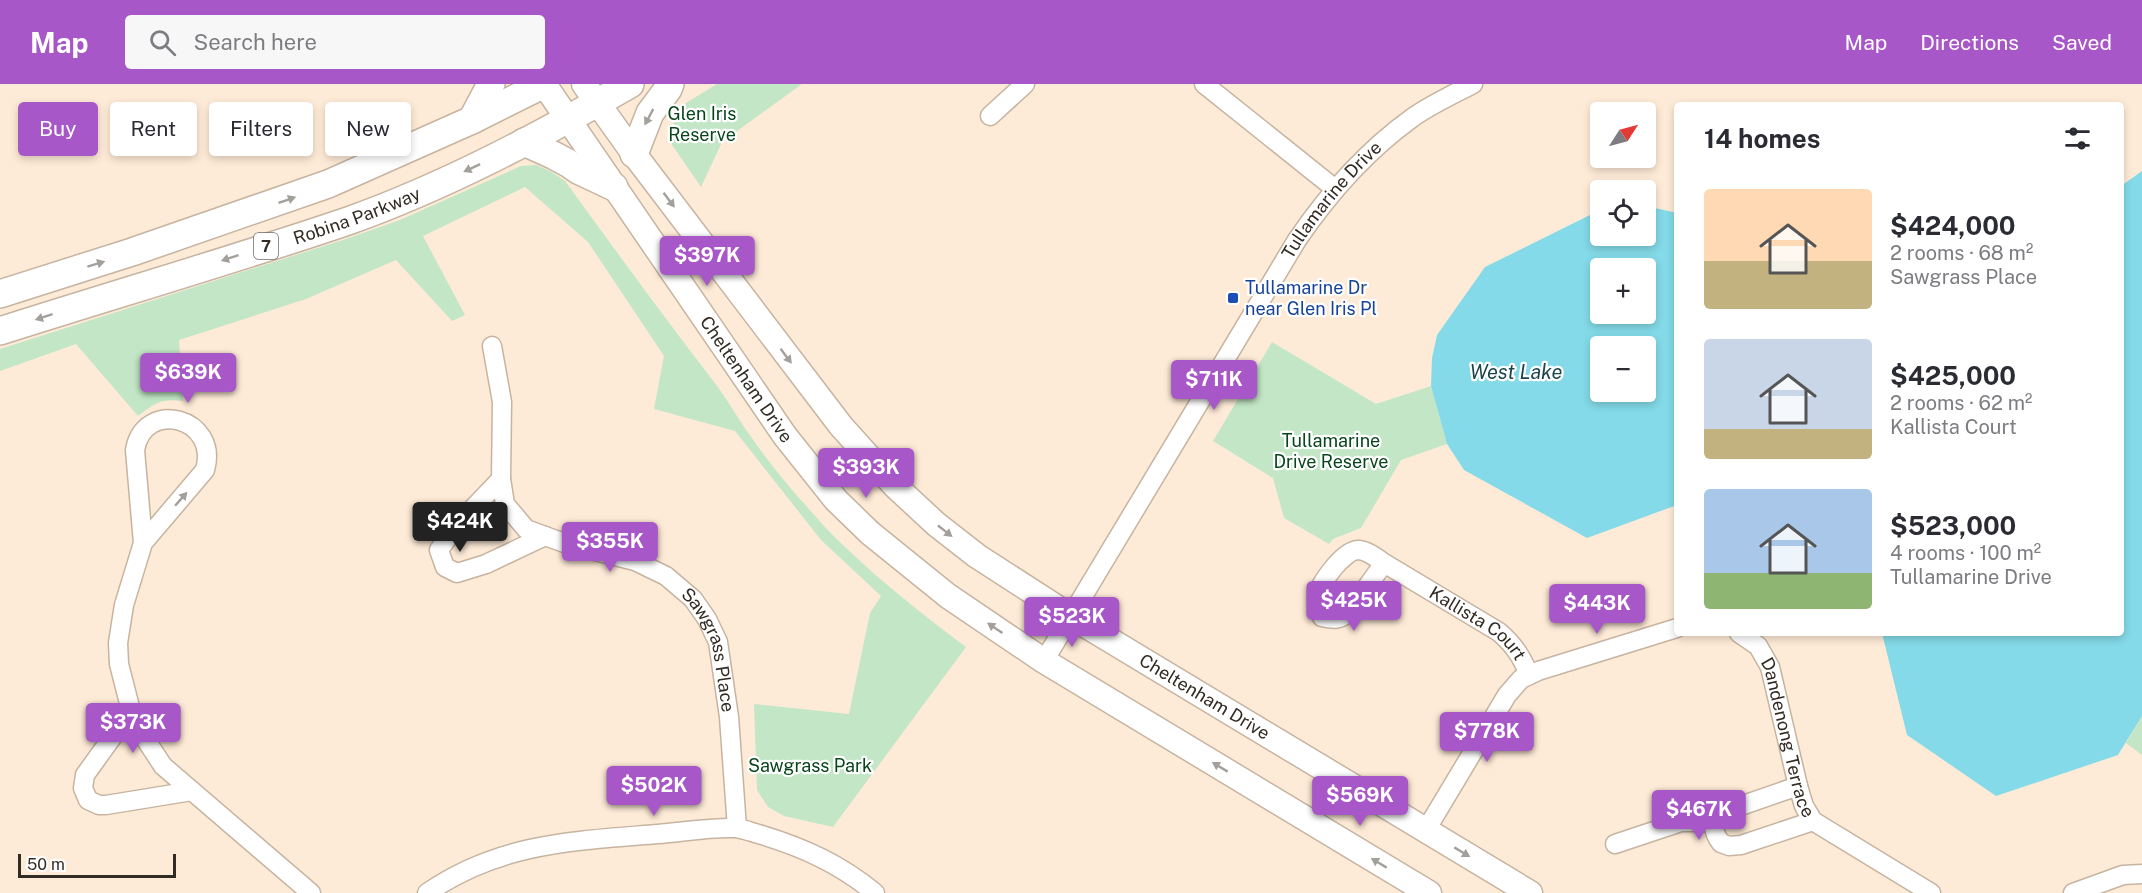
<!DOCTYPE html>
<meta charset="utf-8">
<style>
body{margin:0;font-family:"Public Sans",sans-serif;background:#f7f7f7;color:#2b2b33;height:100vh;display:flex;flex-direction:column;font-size:22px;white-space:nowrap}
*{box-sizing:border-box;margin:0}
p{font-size:20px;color:#7c7c81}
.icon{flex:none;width:33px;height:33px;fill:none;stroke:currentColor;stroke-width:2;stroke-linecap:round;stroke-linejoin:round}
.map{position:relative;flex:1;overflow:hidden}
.side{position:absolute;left:1674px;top:18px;width:450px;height:534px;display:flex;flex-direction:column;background:#fff;border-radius:6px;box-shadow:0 3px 9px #0003}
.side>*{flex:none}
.hud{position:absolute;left:18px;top:18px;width:570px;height:54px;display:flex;gap:12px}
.needle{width:39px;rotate:54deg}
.tools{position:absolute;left:1590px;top:18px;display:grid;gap:12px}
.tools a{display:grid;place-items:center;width:66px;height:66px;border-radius:6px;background:#fff;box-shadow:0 3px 9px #0003;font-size:30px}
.scale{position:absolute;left:18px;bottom:15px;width:158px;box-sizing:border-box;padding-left:6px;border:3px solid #322b23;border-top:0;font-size:16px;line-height:21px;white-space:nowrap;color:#322b23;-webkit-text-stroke:4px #fff;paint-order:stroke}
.price{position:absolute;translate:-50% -51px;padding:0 14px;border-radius:6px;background:#a757c8;color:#fff;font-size:20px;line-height:39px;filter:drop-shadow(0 2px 3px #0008)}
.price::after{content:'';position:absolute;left:50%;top:36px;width:18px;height:14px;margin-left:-9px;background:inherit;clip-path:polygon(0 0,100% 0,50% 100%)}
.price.selected{background:#222;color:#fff}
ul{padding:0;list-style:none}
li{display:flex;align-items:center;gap:18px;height:150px;padding:0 30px}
li span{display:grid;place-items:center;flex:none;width:168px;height:120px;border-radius:6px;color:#555}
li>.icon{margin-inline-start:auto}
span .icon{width:72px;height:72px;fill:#fffc;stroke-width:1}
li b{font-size:26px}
h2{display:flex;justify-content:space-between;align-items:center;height:72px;padding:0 30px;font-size:26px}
.tag{padding:0 21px;border-radius:6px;background:#fff;box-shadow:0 3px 9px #0003;font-size:21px;line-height:54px}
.tag.selected{background:#a757c8;color:#fff}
header{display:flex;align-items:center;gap:36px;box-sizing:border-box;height:84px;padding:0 30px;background:#a757c8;color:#fff}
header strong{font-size:28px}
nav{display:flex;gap:33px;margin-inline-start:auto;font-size:21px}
.search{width:420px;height:54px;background:#f7f7f7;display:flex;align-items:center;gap:15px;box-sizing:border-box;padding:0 21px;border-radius:6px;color:#7c7c81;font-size:22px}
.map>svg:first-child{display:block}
.green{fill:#c2e6c6}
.water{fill:#84dae8;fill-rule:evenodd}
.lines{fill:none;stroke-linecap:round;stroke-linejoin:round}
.street-casing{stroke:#c6b4a1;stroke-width:21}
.secondary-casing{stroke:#c6b4a1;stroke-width:27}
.primary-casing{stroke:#c6b4a1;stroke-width:30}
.street{stroke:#fff;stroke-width:18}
.secondary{stroke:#fff;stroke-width:24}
.primary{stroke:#fff;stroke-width:27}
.oneway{fill:#a3a09c}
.transit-dot{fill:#1a4fb4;stroke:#fff;stroke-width:2}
.labels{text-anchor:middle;stroke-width:4.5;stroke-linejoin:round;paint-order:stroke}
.shield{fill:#fff;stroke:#706b65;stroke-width:1.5}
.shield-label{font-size:16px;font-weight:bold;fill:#322b23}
.park-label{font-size:18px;fill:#07451b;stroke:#fff}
.street-label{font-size:18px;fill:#322b23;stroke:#fff}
.transit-label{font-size:18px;fill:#164399;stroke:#fff;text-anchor:start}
.water-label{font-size:20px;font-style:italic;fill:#1c454b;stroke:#fff}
</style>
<header>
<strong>Map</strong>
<div class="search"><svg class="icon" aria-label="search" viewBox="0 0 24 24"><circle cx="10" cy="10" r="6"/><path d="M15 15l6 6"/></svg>Search here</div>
<nav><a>Map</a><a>Directions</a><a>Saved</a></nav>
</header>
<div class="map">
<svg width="2142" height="809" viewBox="0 0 2142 809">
<rect width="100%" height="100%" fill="#feebd7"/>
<!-- green -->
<g class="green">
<path d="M 717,0 L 802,0 L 722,58 L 701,103 L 672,61 L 670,48 L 681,22 Z"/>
<path d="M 536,81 L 550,87 L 565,97 C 613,163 661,229 711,294 C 726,313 738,335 752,354 C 773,385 799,414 824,442 C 865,485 918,527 966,563 L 833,743 L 784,732 L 768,723 L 757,706 L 754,620 L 849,630 L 870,529 L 881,512 L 821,456 L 735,347 L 654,325 L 664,272 L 588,158 L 525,103 L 423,152 L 465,231 L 452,237 L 396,176 L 306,215 L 179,256 L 183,317 C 161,314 155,319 138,332 L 76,260 L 0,287 L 0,265 L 346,155 L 400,136 L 521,82 Z"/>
<path d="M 1272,258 L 1376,320 L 1431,302 L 1447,360 L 1401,376 L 1361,444 L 1333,455 L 1329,460 L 1284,434 L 1273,394 L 1213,357 Z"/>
<path d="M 2142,632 L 2142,671 L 2126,659 Z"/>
</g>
<!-- water -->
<g class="water">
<path d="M 2142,87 L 2142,632 L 2118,671 L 1996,712 L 1907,651 L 1882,549 L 2121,549 L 2121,102 Z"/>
<path d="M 1646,122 L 1677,129 L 1677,421 L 1587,454 L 1464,386 L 1447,360 L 1431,302 L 1432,274 L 1437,251 L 1485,183 L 1600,126 L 1600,152 L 1646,152 ZM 1600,184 L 1646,184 L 1646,230 L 1600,230 ZM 1600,262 L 1646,262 L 1646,308 L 1600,308 Z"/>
</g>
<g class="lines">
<!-- street casing -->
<g class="street-casing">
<g id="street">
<path d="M 1204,0 L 1334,104"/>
<path d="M 990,32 L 1025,0"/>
<path id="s1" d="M 492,262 L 502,318 L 501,395 L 505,420 L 526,445 L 567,460 L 635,477 L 666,492 L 693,515 L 707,535 L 718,558 L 729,633 L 737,744"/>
<path d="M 501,395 L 455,443 L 439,466 L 445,483 L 457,489 L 486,480 L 545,452"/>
<path d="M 143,459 L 205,386 C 220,333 144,314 135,366 L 143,459 L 124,521 L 118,559 L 119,580 L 131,627 L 140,647 L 163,682 L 311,809"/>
<path id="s2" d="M 1384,479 C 1377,474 1368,467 1359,466 C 1344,465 1318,501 1317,514 C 1317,522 1319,526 1322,533 C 1334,536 1340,536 1349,528 L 1384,479 L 1499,548 C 1514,561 1522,573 1529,591"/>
<path id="s3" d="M 1739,549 L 1758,562 L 1770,583 L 1798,702 L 1804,722 L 1813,737 L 1931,809"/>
<path id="s4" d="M 1044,577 L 1297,156 C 1329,109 1365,68 1412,34 C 1430,21 1452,11 1473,0"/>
<path d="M 131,627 L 85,691 L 83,704 L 88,716 L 99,721 L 106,721 L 192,707"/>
<path d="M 1798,702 L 1726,727 C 1712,736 1711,746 1721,759 L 1729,762 L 1741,761 L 1813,737"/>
<path d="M 1426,746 L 1507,611 L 1521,595 L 1538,587 L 1677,544"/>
<path d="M 1615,760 L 1681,738 L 1714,738"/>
<path d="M 427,809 C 499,759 573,757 658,750 C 683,748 710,743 736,744 C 744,745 754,749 762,751 C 805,764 841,781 875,809"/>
<path d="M 2073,809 L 2123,791 L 2142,790"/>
</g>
</g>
<!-- secondary casing -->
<g class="secondary-casing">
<g id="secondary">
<path id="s5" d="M 544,0 L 785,352 L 836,416 L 870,449 L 948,512 L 1044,577 L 1429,809"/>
<path id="s6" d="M 584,0 L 634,70 L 841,342 L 895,402 L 936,440 L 977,472 L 1070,532 L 1530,809"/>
</g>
</g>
<!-- primary casing -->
<g class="primary-casing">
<g id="primary">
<path d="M 472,36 L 491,0"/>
<path d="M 524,58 L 553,71 L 568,79 L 578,86 L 614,103"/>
<path d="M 634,70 L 650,29 L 668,5 L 670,0"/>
<path d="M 0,210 L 132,168 L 328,100 L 472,36 L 544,0"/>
<path id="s7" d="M 0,247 C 116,210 233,176 348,137 C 446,102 540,52 630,0"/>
</g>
</g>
<!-- street -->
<use href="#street" class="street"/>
<!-- secondary -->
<use href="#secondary" class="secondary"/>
<!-- primary -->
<use href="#primary" class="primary"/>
</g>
<!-- one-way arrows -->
<defs><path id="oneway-solid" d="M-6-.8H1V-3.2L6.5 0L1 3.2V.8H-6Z" transform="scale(1.5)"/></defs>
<g class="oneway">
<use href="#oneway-solid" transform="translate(649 33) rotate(118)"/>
<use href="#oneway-solid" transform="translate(472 84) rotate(155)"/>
<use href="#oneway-solid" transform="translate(287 116) rotate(-19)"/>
<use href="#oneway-solid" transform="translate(669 116) rotate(53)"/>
<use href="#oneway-solid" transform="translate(230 174) rotate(162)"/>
<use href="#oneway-solid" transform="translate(96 180) rotate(-17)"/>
<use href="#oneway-solid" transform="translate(44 233) rotate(162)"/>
<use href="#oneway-solid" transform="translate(786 272) rotate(53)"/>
<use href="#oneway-solid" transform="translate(181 415) rotate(-49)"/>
<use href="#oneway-solid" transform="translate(945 447) rotate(38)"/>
<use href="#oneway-solid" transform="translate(995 544) rotate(-146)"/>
<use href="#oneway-solid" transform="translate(1220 683) rotate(-149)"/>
<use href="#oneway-solid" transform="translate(1462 768) rotate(31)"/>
<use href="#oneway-solid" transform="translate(1379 779) rotate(-149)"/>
</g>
<!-- markers -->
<rect class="transit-dot" x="1227" y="208" width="12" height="12" rx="3"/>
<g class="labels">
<!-- shield labels -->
<rect class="shield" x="254" y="149" width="24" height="26" rx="4.5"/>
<g class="shield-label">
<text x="266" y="168">7</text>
</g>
<!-- park labels -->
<g class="park-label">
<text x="702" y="36">Glen Iris<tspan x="702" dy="21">Reserve</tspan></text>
<text x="1331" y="363">Tullamarine<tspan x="1331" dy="21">Drive Reserve</tspan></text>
<text x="810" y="688">Sawgrass Park</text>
</g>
<!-- street labels -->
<g class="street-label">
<text dy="6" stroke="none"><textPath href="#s4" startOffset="544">Tullamarine Drive</textPath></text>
<text dy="6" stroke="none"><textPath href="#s7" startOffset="375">Robina Parkway</textPath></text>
<text dy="6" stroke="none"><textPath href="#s5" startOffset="358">Cheltenham Drive</textPath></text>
<text dy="6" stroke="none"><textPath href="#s2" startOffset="316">Kallista Court</textPath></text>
<text dy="6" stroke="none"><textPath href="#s1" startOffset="430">Sawgrass Place</textPath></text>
<text dy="6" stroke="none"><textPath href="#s6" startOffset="884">Cheltenham Drive</textPath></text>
<text dy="6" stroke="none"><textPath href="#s3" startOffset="120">Dandenong Terrace</textPath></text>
</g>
<!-- transit labels -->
<g class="transit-label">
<text x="1245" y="210">Tullamarine Dr<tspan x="1245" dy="21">near Glen Iris Pl</tspan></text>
</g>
<!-- water labels -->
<g class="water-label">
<text x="1516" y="295">West Lake</text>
</g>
</g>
</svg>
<div class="tools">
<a><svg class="needle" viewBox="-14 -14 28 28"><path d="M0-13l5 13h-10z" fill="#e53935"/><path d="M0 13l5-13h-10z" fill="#7c7c81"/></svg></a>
<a><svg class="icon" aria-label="locate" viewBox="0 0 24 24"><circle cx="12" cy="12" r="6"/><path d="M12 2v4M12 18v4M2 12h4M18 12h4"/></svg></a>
<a>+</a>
<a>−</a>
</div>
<div class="scale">50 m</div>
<b class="price" style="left:707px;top:203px">$397K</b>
<b class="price" style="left:188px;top:320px">$639K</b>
<b class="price" style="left:1214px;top:327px">$711K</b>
<b class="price" style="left:866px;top:415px">$393K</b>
<b class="price selected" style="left:460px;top:469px">$424K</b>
<b class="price" style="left:610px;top:489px">$355K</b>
<b class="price" style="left:1354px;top:548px">$425K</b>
<b class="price" style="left:1597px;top:551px">$443K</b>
<b class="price" style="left:1072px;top:564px">$523K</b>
<b class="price" style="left:133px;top:670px">$373K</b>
<b class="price" style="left:1487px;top:679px">$778K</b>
<b class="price" style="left:654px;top:733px">$502K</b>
<b class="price" style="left:1360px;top:743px">$569K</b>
<b class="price" style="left:1699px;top:757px">$467K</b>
<div class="hud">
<a class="tag selected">Buy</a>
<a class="tag">Rent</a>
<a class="tag">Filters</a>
<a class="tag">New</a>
</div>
<section class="side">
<h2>14 homes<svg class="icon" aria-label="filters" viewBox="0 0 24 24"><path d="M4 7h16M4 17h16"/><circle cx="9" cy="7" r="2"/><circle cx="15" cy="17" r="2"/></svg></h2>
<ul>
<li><span style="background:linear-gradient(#ffd9b3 60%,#c2b280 0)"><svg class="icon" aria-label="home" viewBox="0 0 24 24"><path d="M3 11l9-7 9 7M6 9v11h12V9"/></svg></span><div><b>$424,000</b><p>2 rooms · 68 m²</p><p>Sawgrass Place</p></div></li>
<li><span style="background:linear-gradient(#c9d6e8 75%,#c2b280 0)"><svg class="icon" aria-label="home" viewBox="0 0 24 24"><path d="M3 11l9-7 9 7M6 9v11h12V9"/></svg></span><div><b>$425,000</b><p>2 rooms · 62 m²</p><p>Kallista Court</p></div></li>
<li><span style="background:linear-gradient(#a9c7e8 70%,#8fb573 0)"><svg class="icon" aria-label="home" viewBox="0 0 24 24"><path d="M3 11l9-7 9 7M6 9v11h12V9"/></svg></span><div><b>$523,000</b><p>4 rooms · 100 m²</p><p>Tullamarine Drive</p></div></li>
</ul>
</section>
</div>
